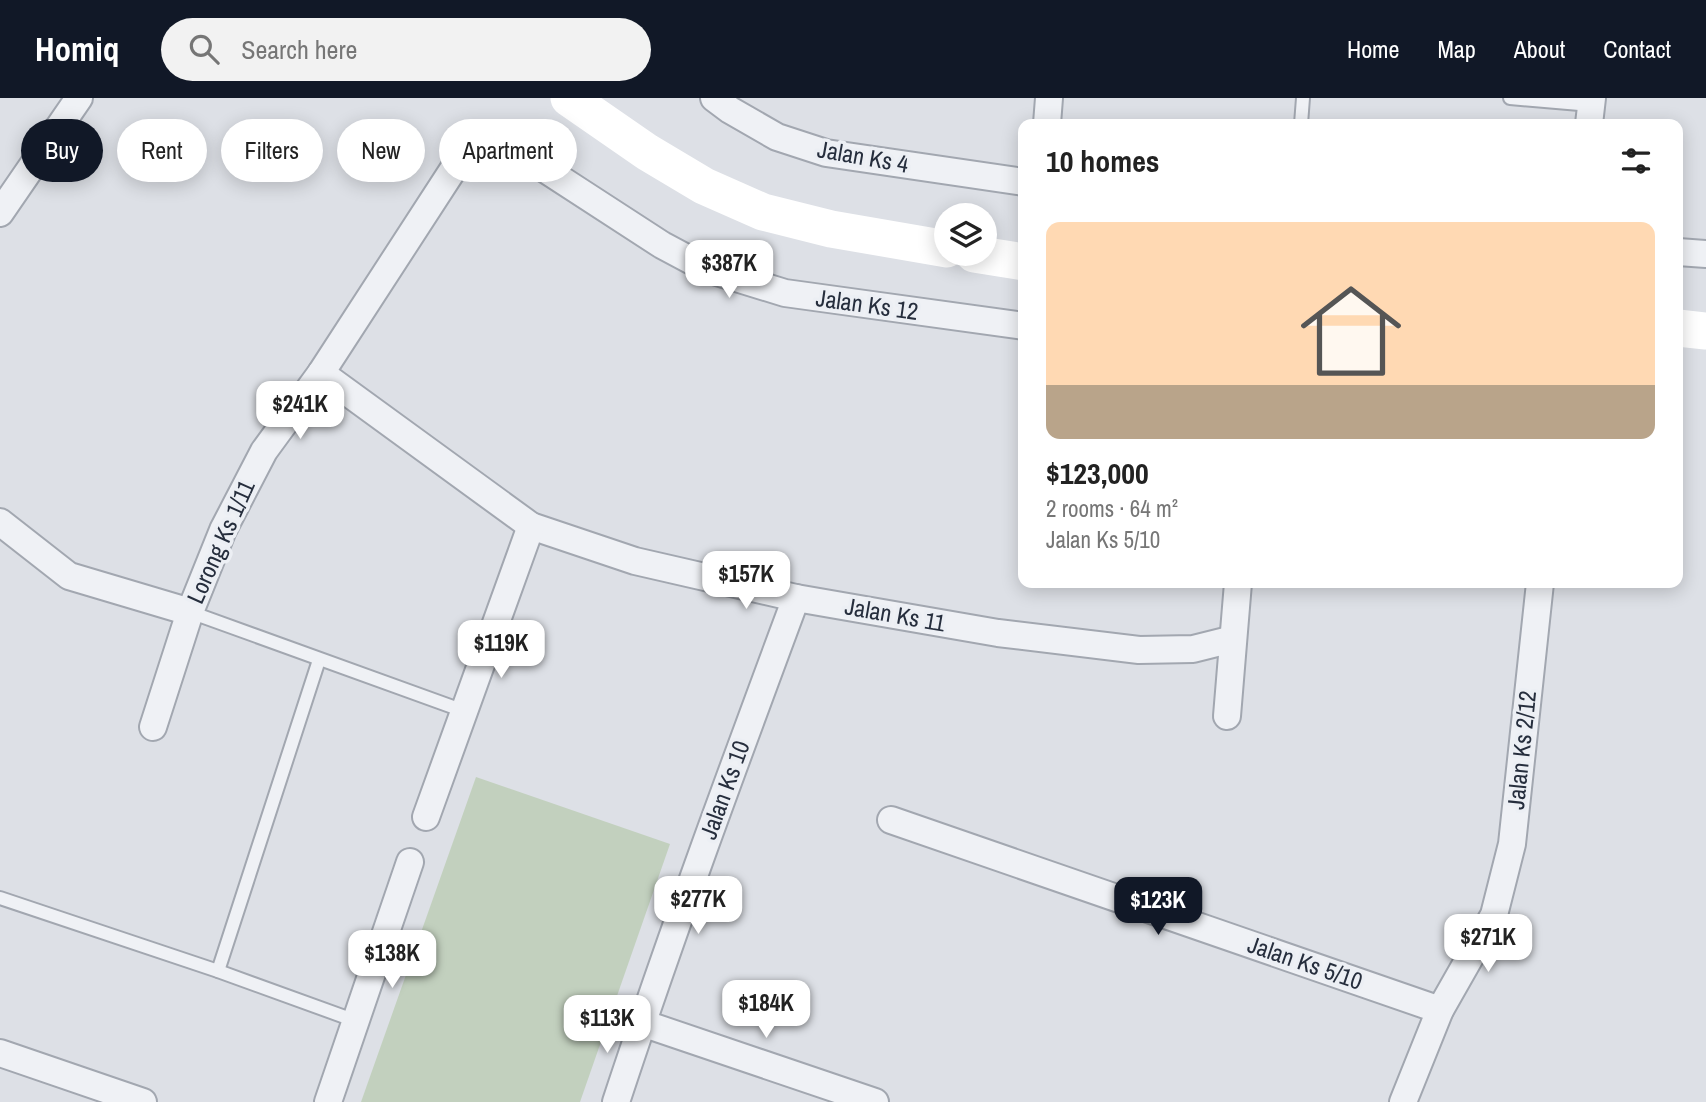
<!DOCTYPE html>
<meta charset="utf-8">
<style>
body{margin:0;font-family:"Archivo Narrow",sans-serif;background:#f2f2f2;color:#222;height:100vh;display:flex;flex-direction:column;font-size:26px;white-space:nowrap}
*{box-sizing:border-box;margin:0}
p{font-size:23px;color:#767676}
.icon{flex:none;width:38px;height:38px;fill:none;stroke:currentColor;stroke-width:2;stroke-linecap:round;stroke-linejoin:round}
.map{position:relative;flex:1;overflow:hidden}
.details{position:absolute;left:1018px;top:21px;width:665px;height:469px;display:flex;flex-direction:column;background:#fff;border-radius:14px;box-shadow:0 4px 18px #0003}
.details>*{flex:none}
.hud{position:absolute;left:21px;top:21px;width:665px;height:63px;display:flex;gap:14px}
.tools{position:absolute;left:934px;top:105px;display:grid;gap:14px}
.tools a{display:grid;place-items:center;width:63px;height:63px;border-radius:50%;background:#fff;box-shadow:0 4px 18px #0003;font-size:35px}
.price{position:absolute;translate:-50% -60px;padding:0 16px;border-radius:14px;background:#fff;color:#222;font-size:23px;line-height:46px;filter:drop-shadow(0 2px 4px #0008)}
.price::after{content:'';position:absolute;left:50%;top:42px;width:21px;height:16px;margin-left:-10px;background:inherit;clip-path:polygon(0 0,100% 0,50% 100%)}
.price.on{background:#111827;color:#fff}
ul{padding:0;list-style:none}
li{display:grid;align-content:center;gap:14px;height:371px;padding:0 28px}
li span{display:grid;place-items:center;height:217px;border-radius:14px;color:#555}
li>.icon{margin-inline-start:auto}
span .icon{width:126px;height:126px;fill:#fffc;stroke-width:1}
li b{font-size:30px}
h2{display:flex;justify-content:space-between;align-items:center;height:84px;padding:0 28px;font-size:30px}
.pill{padding:0 24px;border-radius:32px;background:#fff;box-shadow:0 4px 18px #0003;font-size:24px;line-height:63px}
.pill.on{background:#111827;color:#fff}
header{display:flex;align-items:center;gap:42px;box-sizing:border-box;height:98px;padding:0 35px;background:#111827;color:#fff}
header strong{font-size:33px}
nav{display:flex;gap:38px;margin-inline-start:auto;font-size:24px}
.search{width:490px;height:63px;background:#f2f2f2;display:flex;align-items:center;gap:18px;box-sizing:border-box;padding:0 24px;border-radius:38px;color:#767676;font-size:26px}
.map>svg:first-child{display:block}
.green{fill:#c2d0be}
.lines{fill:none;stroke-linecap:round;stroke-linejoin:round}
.lane-casing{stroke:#a2a7b0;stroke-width:16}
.street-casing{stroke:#a2a7b0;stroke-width:30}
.lane{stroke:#eff1f5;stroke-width:12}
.street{stroke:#eff1f5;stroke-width:26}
.secondary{stroke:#fff;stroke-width:37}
.labels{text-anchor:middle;stroke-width:7;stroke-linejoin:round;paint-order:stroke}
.street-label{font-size:24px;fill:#262e3d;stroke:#eceff4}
</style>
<header>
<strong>Homiq</strong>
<div class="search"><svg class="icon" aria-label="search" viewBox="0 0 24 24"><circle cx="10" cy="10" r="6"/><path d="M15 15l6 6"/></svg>Search here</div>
<nav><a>Home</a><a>Map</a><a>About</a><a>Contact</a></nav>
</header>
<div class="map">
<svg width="1706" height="1004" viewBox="0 0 1706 1004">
<rect width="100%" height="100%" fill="#dde0e6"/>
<!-- green -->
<path class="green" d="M 476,679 L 670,746 L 580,1004 L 361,1004 Z"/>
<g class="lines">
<!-- lane casing -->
<g class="lane-casing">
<g id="lane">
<path d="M 1510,0 L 1591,7"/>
<path d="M 1301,26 L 1303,0"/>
<path d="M 190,514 L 464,613"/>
<path d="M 0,800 L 218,873 L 356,923"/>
<path d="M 218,873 L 319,562"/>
</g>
</g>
<!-- street casing -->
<g class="street-casing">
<g id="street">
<path d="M 714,0 L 730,12 L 777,39 L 826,55 L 1024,84"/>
<path d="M 1047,26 L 1049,0"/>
<path d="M 1589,26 L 1592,0"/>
<path d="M 0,115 L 79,0"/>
<path d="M 1678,154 L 1706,156"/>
<path d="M 321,275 L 531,428 L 635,463 L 796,500 L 998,535 L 1139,552 L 1193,551 L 1233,541"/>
<path d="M 0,424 L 69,478 L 190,514"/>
<path d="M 1227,618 L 1238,485"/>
<path d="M 153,629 L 190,514 L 223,432 L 264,353 L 321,275 L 458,64 L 480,50 L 511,49 L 662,147 L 707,171 L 785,195 L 1024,228"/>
<path d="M 426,719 L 531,428"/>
<path d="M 891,722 L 1440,912"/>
<path d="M 642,925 L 875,1004"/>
<path d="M 0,955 L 143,1004"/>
<path d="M 328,1004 L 410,764"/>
<path d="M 616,1004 C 672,834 734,667 796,500"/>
<path d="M 1403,1004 L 1440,912 L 1494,817 L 1512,746 L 1540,485"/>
</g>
</g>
<!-- lane -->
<use href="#lane" class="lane"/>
<!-- street -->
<use href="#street" class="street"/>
<!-- secondary -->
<g class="secondary">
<path d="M 569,0 L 647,54 L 704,88 L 763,114 L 831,131 L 947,151"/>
<path d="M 974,156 L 1024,164"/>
<path d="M 1678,230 L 1706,233"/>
</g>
</g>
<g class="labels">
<!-- street labels -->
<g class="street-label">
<text transform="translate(863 59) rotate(10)" y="8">Jalan Ks 4</text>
<text transform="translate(867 207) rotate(8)" y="8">Jalan Ks 12</text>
<text transform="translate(221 444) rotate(-66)" y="8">Lorong Ks 1/11</text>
<text transform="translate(895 517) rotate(10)" y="8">Jalan Ks 11</text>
<text transform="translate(1522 652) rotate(-84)" y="8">Jalan Ks 2/12</text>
<text transform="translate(725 692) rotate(-70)" y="8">Jalan Ks 10</text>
<text transform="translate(1305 865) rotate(19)" y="8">Jalan Ks 5/10</text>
</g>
</g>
</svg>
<div class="tools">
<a><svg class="icon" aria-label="layers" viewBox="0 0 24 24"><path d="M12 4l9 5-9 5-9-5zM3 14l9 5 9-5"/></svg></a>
</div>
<b class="price" style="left:729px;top:202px">$387K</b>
<b class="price" style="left:300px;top:343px">$241K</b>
<b class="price" style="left:746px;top:513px">$157K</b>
<b class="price" style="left:501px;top:582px">$119K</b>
<b class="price" style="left:698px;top:838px">$277K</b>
<b class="price on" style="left:1158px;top:839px">$123K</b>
<b class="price" style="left:1488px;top:876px">$271K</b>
<b class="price" style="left:392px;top:892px">$138K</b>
<b class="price" style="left:766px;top:942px">$184K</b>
<b class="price" style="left:607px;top:957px">$113K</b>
<div class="hud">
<a class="pill on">Buy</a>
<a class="pill">Rent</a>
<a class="pill">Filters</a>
<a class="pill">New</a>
<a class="pill">Apartment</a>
</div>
<section class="details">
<h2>10 homes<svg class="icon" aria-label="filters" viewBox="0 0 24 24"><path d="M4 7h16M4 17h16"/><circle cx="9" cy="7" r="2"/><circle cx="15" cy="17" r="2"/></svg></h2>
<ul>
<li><span style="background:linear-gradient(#ffd9b3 75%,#b9a48a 0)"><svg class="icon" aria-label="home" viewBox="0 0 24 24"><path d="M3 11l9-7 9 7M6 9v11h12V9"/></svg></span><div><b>$123,000</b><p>2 rooms · 64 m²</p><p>Jalan Ks 5/10</p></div></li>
</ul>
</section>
</div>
